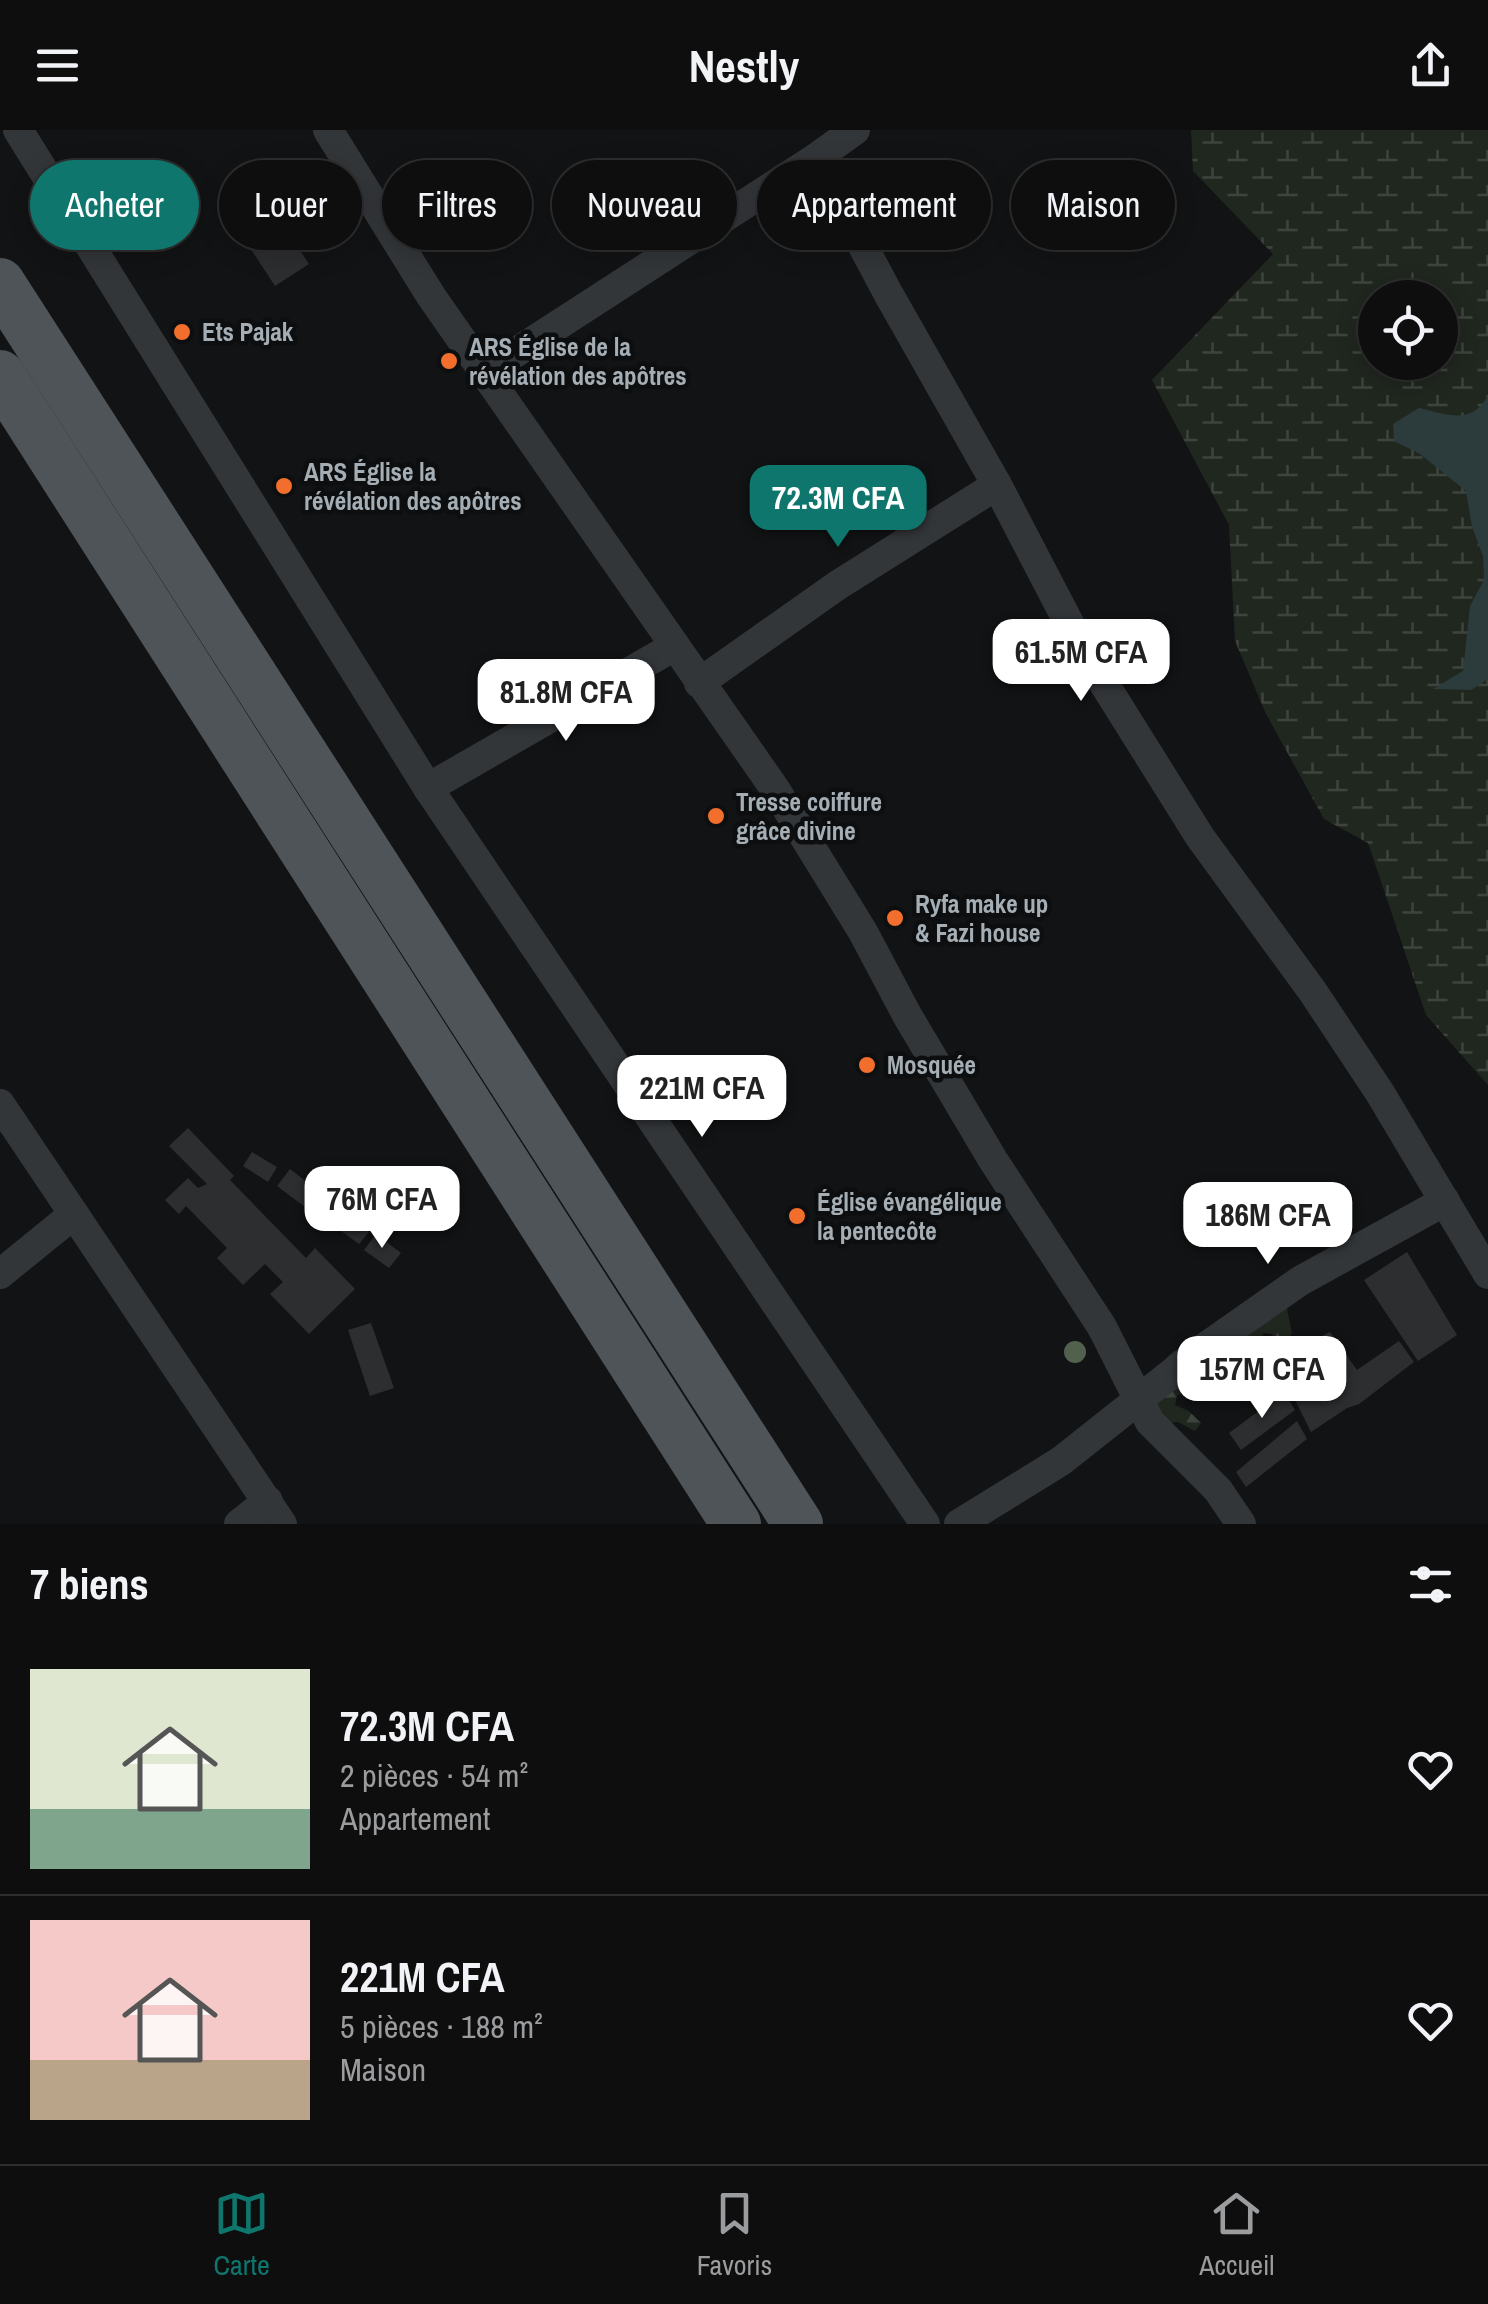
<!DOCTYPE html>
<html lang="fr">
<meta charset="utf-8">
<style>
body{margin:0;font-family:"Archivo Narrow",sans-serif;background:#171718;color:#f1f3f6;height:100vh;display:flex;flex-direction:column;font-size:38px;white-space:nowrap}
*{box-sizing:border-box;margin:0}
p{font-size:32px;color:#9b9c9e}
.icon{flex:none;width:55px;height:55px;fill:none;stroke:currentColor;stroke-width:2;stroke-linecap:round;stroke-linejoin:round}
.map{position:relative;height:1394px;overflow:hidden}
.sheet{display:flex;flex-direction:column;background:#0e0e0f;flex:1}
.sheet>*{flex:none}
.hud{position:absolute;left:30px;top:30px;width:1430px;height:90px;display:flex;gap:20px}
.tools{position:absolute;left:1358px;top:150px;display:grid;gap:20px}
.tools a{display:grid;place-items:center;width:100px;height:100px;border-radius:50%;background:#0e0e0f;box-shadow:0 5px 25px #0003,0 0 0 2px #2e2e2f;font-size:50px}
.price{position:absolute;translate:-50% -85px;padding:0 22px;border-radius:20px;background:#fff;color:#222;font-size:32px;line-height:65px;filter:drop-shadow(0 2px 5px #0008)}
.price::after{content:'';position:absolute;left:50%;top:60px;width:30px;height:22px;margin-left:-15px;background:inherit;clip-path:polygon(0 0,100% 0,50% 100%)}
.price.active{background:#0f766e;color:#fff}
ul{padding:0;list-style:none}
li{display:flex;align-items:center;gap:30px;height:250px;padding:0 30px}
li+li{border-top:2px solid #2e2e2f}
li span{display:grid;place-items:center;flex:none;width:280px;height:200px;border-radius:0px;color:#555}
li>.icon{margin-inline-start:auto}
span .icon{width:120px;height:120px;fill:#fffc;stroke-width:1}
li b{font-size:42px}
h2{display:flex;justify-content:space-between;align-items:center;height:120px;padding:0 30px;font-size:42px}
.chip{padding:0 35px;border-radius:45px;background:#0e0e0f;box-shadow:0 5px 25px #0003,0 0 0 2px #2e2e2f;font-size:35px;line-height:90px}
.chip.active{background:#0f766e;color:#fff}
header{display:flex;justify-content:space-between;align-items:center;height:130px;padding:0 30px;background:#0e0e0f;font-size:45px;font-weight:700}
.tabs{display:flex;justify-content:space-around;align-items:center;height:140px;border-top:2px solid #2e2e2f;background:#0e0e0f;font-size:28px;color:#9b9c9e}
.tabs a{display:grid;justify-items:center;gap:5px}
.tabs .active{color:#0f766e}
.map>svg:first-child{display:block}
.forest{fill:url(#forest-firs)}
.wetland{fill:url(#wetland-marsh);fill-rule:evenodd}
.water{fill:#2c3b3c}
.building{fill:#2d2e30}
.lines{fill:none;stroke-linecap:round;stroke-linejoin:round}
.street{stroke:#333639;stroke-width:30}
.primary{stroke:#4f5458;stroke-width:50}
.tree{fill:#51614d}
.poi-dot{fill:#f16e2d;stroke:#0d0e0f;stroke-width:4}
.labels{text-anchor:middle;stroke-width:9;stroke-linejoin:round;paint-order:stroke}
.poi-label{font-size:25px;font-weight:bold;fill:#a4aeb4;stroke:#0d0e0f;text-anchor:start}
</style>
<header><svg class="icon" aria-label="menu" viewBox="0 0 24 24"><path d="M4 6h16M4 12h16M4 18h16"/></svg>Nestly<svg class="icon" aria-label="share" viewBox="0 0 24 24"><path d="M12 15V3M7 8l5-5 5 5M5 13v7h14v-7"/></svg></header>
<div class="map">
<svg width="1488" height="1394" viewBox="0 0 1488 1394">
<defs>
<pattern id="forest-firs" width="22" height="20" patternUnits="userSpaceOnUse" patternTransform="scale(2.5)"><rect width="22" height="20" fill="#20271f"/><path d="M5 1l3.5 6h-7zM16 11l3.5 6h-7z" fill="#3d443d"/></pattern>
<pattern id="wetland-marsh" width="20" height="14" patternUnits="userSpaceOnUse" patternTransform="scale(2.5)"><rect width="20" height="14" fill="#20271f"/><path d="M1 5h8M5 5V1M11 12h8M15 12V8" fill="none" stroke="#3d443d"/></pattern>
</defs>
<rect width="100%" height="100%" fill="#121314"/>
<!-- forest -->
<path class="forest" d="M 1285,1168 L 1292,1204 L 1285,1210 L 1275,1211 L 1272,1204 L 1263,1203 L 1261,1222 L 1239,1228 L 1225,1249 L 1202,1251 L 1177,1266 L 1175,1275 L 1189,1281 L 1201,1293 L 1195,1301 L 1178,1292 L 1157,1294 L 1148,1249 C 1161,1242 1160,1235 1169,1225 C 1182,1210 1223,1218 1242,1219 L 1246,1205 Z"/>
<!-- wetland -->
<path class="wetland" d="M 1191,0 L 1488,0 L 1488,955 L 1426,885 L 1368,713 L 1324,689 L 1266,584 L 1235,511 L 1229,395 L 1152,250 L 1273,124 L 1193,41 ZM 1375,168 L 1440,168 L 1440,232 L 1375,232 Z"/>
<!-- water -->
<path class="water" d="M 1488,266 L 1488,549 L 1471,560 L 1433,559 L 1463,541 L 1470,476 L 1484,450 L 1483,426 L 1472,397 L 1466,361 L 1420,324 L 1394,311 L 1393,294 L 1419,278 C 1447,284 1470,296 1488,266 Z"/>
<!-- building -->
<g class="building">
<path d="M 284,97 L 309,134 L 275,156 L 250,118 Z"/>
<path d="M 188,998 L 234,1046 L 230,1050 L 306,1128 L 315,1118 L 355,1159 L 309,1204 L 270,1164 L 283,1152 L 265,1134 L 243,1155 L 217,1128 L 227,1118 L 186,1076 L 179,1084 L 165,1070 L 188,1048 L 198,1058 L 207,1054 L 169,1016 Z"/>
<path d="M 252,1022 L 277,1037 L 268,1052 L 243,1036 Z"/>
<path d="M 290,1039 L 330,1070 L 317,1086 L 277,1056 Z"/>
<path d="M 343,1083 L 369,1102 L 359,1114 L 334,1096 Z"/>
<path d="M 376,1104 L 401,1123 L 389,1138 L 364,1120 Z"/>
<path d="M 1407,1122 L 1457,1205 L 1418,1231 L 1364,1150 Z"/>
<path d="M 371,1193 L 394,1258 L 370,1266 L 348,1200 Z"/>
<path d="M 1330,1202 L 1357,1240 L 1399,1211 L 1414,1232 L 1359,1274 L 1347,1278 L 1311,1302 L 1290,1260 L 1323,1235 L 1310,1212 Z"/>
<path d="M 1284,1262 L 1295,1280 L 1241,1320 L 1229,1303 Z"/>
<path d="M 1297,1291 L 1307,1309 L 1246,1357 L 1236,1342 Z"/>
</g>
<g class="lines">
<!-- street -->
<g class="street">
<path d="M 18,0 L 428,658 L 925,1394"/>
<path d="M 328,0 L 431,166 L 775,659 L 863,802 L 907,885 L 993,1030 L 1102,1197 L 1150,1292 L 1218,1360 L 1241,1394"/>
<path d="M 855,0 L 816,28 L 889,165 L 997,355 L 1083,520 L 1200,707 L 1313,862 L 1380,963 L 1488,1144"/>
<path d="M 484,243 L 816,28"/>
<path d="M 699,553 L 838,455 L 997,355"/>
<path d="M 428,658 L 673,517"/>
<path d="M 0,974 L 282,1394"/>
<path d="M 0,1144 L 74,1084"/>
<path d="M 239,1394 L 268,1371"/>
<path d="M 959,1394 L 1061,1331 L 1200,1221 L 1300,1151 L 1445,1071"/>
</g>
<!-- primary -->
<g class="primary">
<path d="M 0,153 L 798,1394"/>
<path d="M 0,245 L 736,1394"/>
</g>
</g>
<!-- trees -->
<circle class="tree" cx="1075" cy="1222" r="11"/>
<!-- markers -->
<g class="poi-dot">
<circle cx="182" cy="202" r="10"/>
<circle cx="449" cy="231" r="10"/>
<circle cx="284" cy="356" r="10"/>
<circle cx="716" cy="686" r="10"/>
<circle cx="895" cy="788" r="10"/>
<circle cx="867" cy="935" r="10"/>
<circle cx="797" cy="1086" r="10"/>
</g>
<g class="labels">
<!-- poi labels -->
<g class="poi-label">
<text x="202" y="211">Ets Pajak</text>
<text x="469" y="226">ARS Église de la<tspan x="469" dy="29">révélation des apôtres</tspan></text>
<text x="304" y="351">ARS Église la<tspan x="304" dy="29">révélation des apôtres</tspan></text>
<text x="736" y="681">Tresse coiffure<tspan x="736" dy="29">grâce divine</tspan></text>
<text x="915" y="783">Ryfa make up<tspan x="915" dy="29">&amp; Fazi house</tspan></text>
<text x="887" y="944">Mosquée</text>
<text x="817" y="1081">Église évangélique<tspan x="817" dy="29">la pentecôte</tspan></text>
</g>
</g>
</svg>
<div class="tools">
<a><svg class="icon" aria-label="locate" viewBox="0 0 24 24"><circle cx="12" cy="12" r="6"/><path d="M12 2v4M12 18v4M2 12h4M18 12h4"/></svg></a>
</div>
<b class="price active" style="left:838px;top:420px">72.3M CFA</b>
<b class="price" style="left:1081px;top:574px">61.5M CFA</b>
<b class="price" style="left:566px;top:614px">81.8M CFA</b>
<b class="price" style="left:702px;top:1010px">221M CFA</b>
<b class="price" style="left:382px;top:1121px">76M CFA</b>
<b class="price" style="left:1268px;top:1137px">186M CFA</b>
<b class="price" style="left:1262px;top:1291px">157M CFA</b>
<div class="hud">
<a class="chip active">Acheter</a>
<a class="chip">Louer</a>
<a class="chip">Filtres</a>
<a class="chip">Nouveau</a>
<a class="chip">Appartement</a>
<a class="chip">Maison</a>
</div>
</div>
<section class="sheet">
<h2>7 biens<svg class="icon" aria-label="filters" viewBox="0 0 24 24"><path d="M4 7h16M4 17h16"/><circle cx="9" cy="7" r="2"/><circle cx="15" cy="17" r="2"/></svg></h2>
<ul>
<li><span style="background:linear-gradient(#dfe7d0 70%,#7fa58c 0)"><svg class="icon" aria-label="home" viewBox="0 0 24 24"><path d="M3 11l9-7 9 7M6 9v11h12V9"/></svg></span><div><b>72.3M CFA</b><p>2 pièces · 54 m²</p><p>Appartement</p></div><svg class="icon" aria-label="heart" viewBox="0 0 24 24"><path d="M12 20l-8-8c-3-5 5-10 8-4 3-6 11-1 8 4z"/></svg></li>
<li><span style="background:linear-gradient(#f6c9c9 70%,#b9a48a 0)"><svg class="icon" aria-label="home" viewBox="0 0 24 24"><path d="M3 11l9-7 9 7M6 9v11h12V9"/></svg></span><div><b>221M CFA</b><p>5 pièces · 188 m²</p><p>Maison</p></div><svg class="icon" aria-label="heart" viewBox="0 0 24 24"><path d="M12 20l-8-8c-3-5 5-10 8-4 3-6 11-1 8 4z"/></svg></li>
</ul>
</section>
<nav class="tabs">
<a class="active"><svg class="icon" aria-label="map" viewBox="0 0 24 24"><path d="M3 6l6-2 6 2 6-2v14l-6 2-6-2-6 2zM9 4v14M15 6v14"/></svg>Carte</a>
<a><svg class="icon" aria-label="saved" viewBox="0 0 24 24"><path d="M7 4h10v16l-5-4-5 4z"/></svg>Favoris</a>
<a><svg class="icon" aria-label="home" viewBox="0 0 24 24"><path d="M3 11l9-7 9 7M6 9v11h12V9"/></svg>Accueil</a>
</nav>
